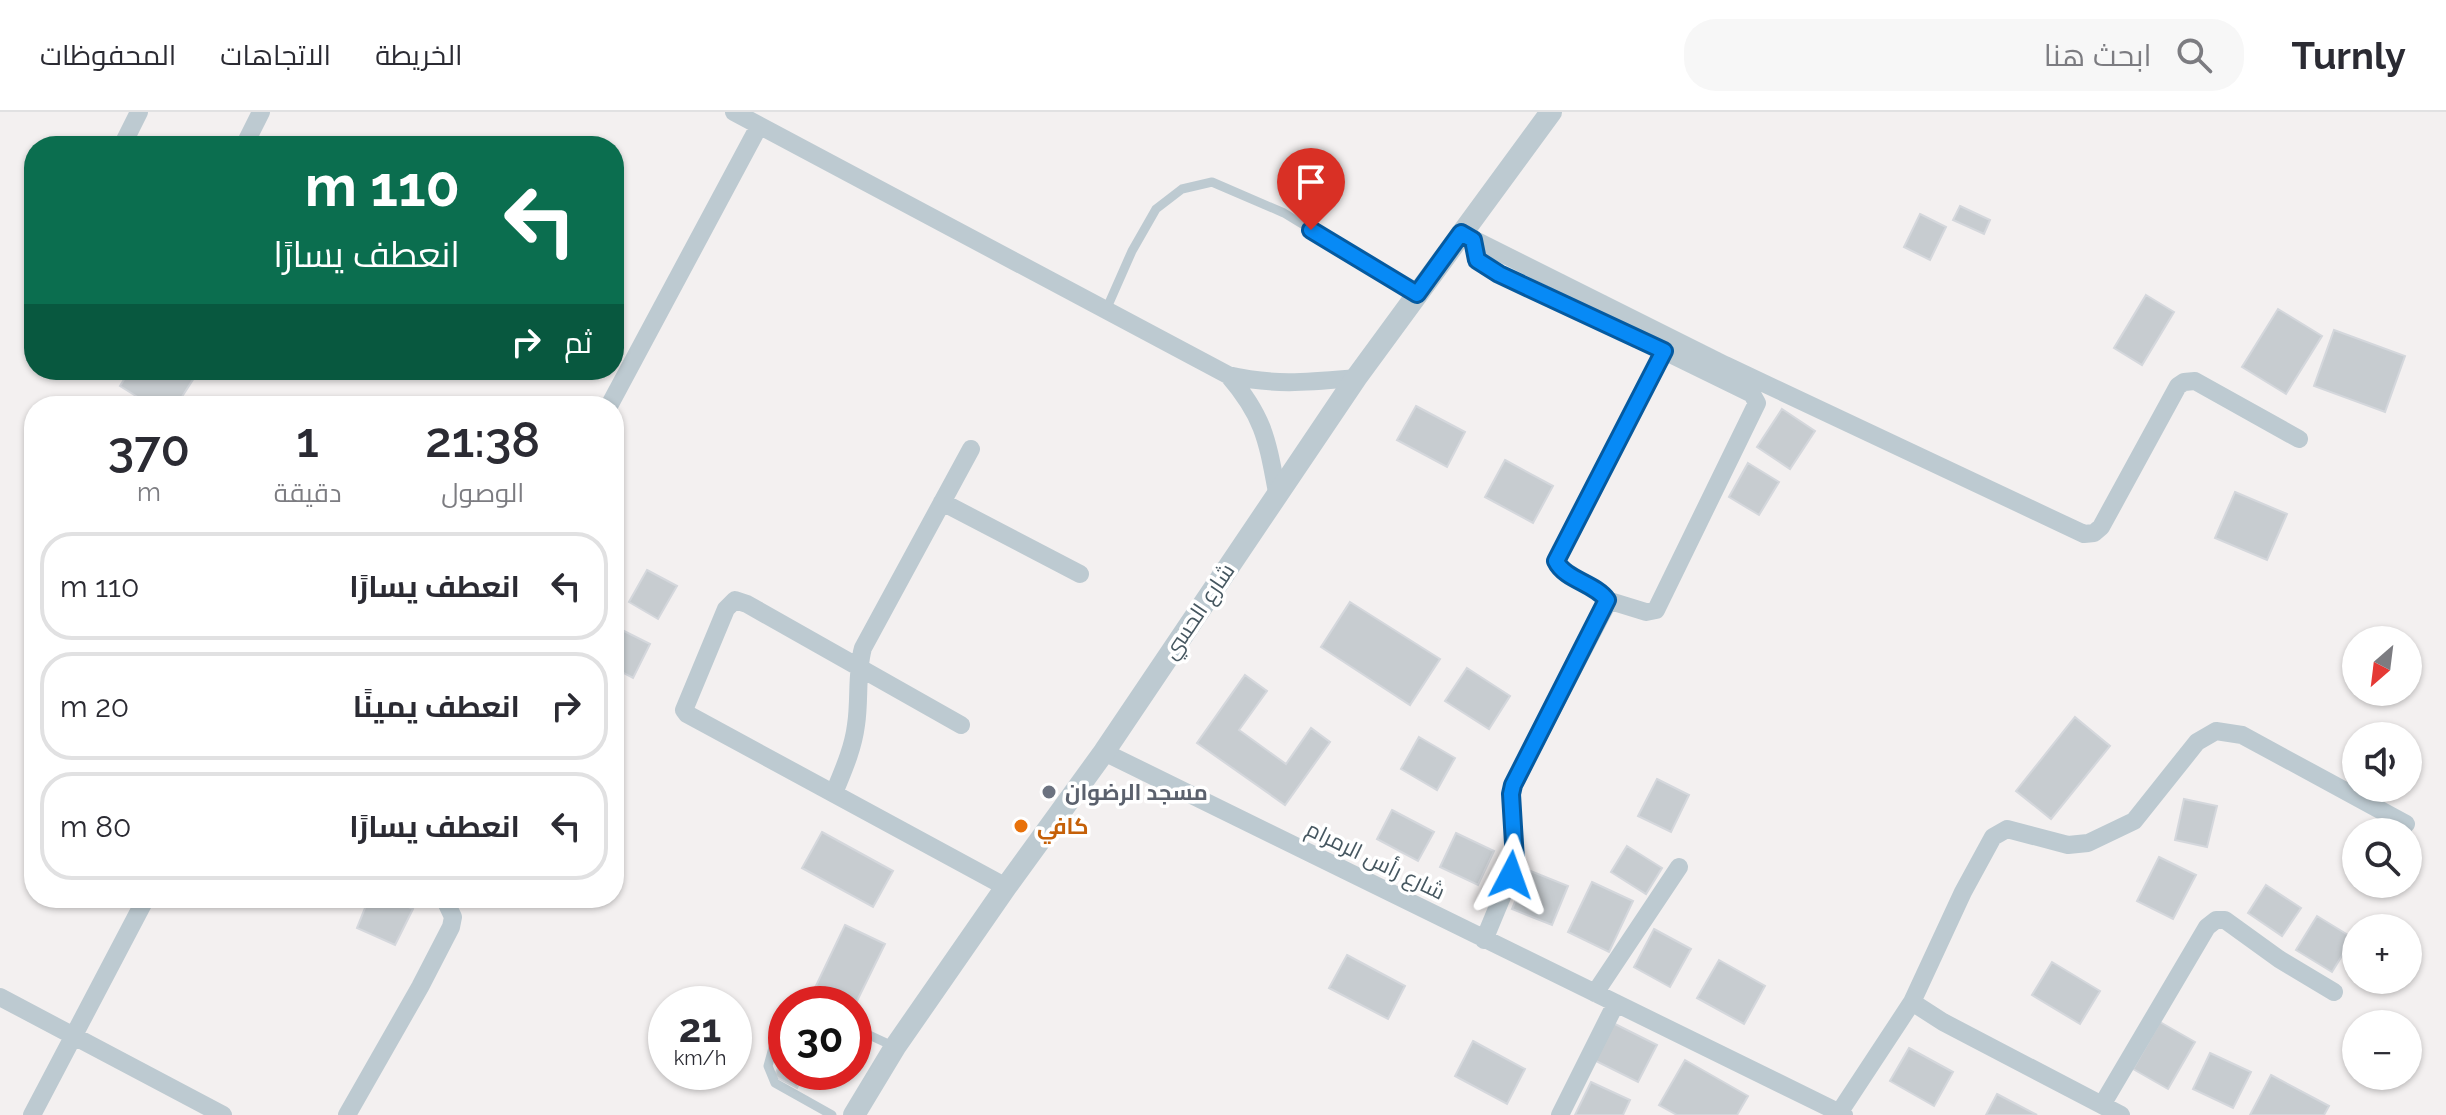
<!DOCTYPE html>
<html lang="ar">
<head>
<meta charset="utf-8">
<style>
	:root { --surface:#fff; --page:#f7f7f7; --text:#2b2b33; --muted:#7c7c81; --line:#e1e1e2 }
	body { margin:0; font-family:Raleway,Cairo,sans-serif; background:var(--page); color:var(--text); direction:rtl; height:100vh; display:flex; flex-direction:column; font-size:30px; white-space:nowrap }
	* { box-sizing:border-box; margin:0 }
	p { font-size:26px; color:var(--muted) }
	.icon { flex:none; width:44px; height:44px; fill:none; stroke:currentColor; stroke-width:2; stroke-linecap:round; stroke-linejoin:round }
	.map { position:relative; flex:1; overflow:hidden; direction:ltr }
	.drawer { position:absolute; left:24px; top:284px; width:600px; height:512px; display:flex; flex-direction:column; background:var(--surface); border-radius:32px; box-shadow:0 2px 6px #0004; direction:rtl }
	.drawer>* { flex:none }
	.guide { position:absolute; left:24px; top:24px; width:600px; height:244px; border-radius:32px; box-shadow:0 2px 6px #0004; direction:rtl; background:#0b6e4f; color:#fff; overflow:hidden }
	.needle { width:52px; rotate:208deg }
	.buttons { position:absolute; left:2342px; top:514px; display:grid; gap:16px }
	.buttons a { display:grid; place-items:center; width:80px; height:80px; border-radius:50%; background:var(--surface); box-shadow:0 2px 6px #0004; font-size:40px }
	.speed { position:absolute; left:648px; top:874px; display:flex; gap:16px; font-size:40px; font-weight:700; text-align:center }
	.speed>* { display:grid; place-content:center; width:104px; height:104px; border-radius:50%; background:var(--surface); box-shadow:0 2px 6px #0004; line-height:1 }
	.speed small { font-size:20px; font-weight:400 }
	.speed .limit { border:12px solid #d22; background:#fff; color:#111 }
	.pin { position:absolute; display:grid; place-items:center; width:68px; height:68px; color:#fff; margin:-82px -34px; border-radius:50% 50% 50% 0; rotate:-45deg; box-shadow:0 0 8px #0007 }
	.pin .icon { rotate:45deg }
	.me { position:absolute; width:88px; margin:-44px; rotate:4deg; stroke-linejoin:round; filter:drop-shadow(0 0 6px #0008) }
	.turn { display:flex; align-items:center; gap:28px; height:168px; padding:0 32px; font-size:36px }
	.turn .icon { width:104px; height:104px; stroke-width:2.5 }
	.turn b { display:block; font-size:56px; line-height:68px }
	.then { display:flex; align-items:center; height:76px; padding:0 32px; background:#0003; gap:16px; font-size:30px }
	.eta { display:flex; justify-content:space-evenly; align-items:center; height:136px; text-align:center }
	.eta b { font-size:48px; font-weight:600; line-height:56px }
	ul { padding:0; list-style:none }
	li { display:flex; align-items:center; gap:24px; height:108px; margin:0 16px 12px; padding:0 16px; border:4px solid var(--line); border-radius:32px }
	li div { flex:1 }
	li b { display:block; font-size:30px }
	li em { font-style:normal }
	header { display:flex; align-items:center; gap:48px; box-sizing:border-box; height:112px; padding:0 40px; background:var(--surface); border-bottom:2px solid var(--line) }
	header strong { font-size:38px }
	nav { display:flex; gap:44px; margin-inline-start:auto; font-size:28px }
	.search { width:560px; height:72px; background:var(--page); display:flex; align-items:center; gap:20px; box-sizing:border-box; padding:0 28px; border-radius:32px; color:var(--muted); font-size:30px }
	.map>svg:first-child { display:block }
	.building { fill:#c7ccd0; stroke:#d4d7dc; stroke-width:2 }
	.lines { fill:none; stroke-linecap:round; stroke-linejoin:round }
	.service { stroke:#bdcad1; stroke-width:9 }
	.minor { stroke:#bdcad1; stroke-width:18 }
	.tertiary { stroke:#bdcad1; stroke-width:22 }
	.route-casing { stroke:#055aa0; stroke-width:20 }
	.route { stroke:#078af6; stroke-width:14 }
	.worship-dot { fill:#6b7280; stroke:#fff; stroke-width:3 }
	.food-dot { fill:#e8710a; stroke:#fff; stroke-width:3 }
	.labels { text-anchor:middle; stroke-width:7; stroke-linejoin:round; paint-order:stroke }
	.street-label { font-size:22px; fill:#465760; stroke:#fff }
	.worship-label { font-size:22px; font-weight:bold; fill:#5b616d; stroke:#fff; text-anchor:start }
	.food-label { font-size:22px; font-weight:bold; fill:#c56008; stroke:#fff; text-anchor:start }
</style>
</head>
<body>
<header>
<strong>Turnly</strong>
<div class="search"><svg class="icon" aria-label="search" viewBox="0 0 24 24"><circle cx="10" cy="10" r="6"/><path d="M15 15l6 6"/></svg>ابحث هنا</div>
<nav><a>الخريطة</a><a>الاتجاهات</a><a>المحفوظات</a></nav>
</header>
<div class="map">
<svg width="2446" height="1003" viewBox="0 0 2446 1003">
	<rect width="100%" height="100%" fill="#f3f0f0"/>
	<!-- building -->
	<path class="building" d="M1960 94 1990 108 1984 122 1953 108Z
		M1920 102 1946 115 1930 148 1904 135Z
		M2146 183 2174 200 2142 253 2114 236Z
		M2278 197 2322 224 2286 282 2242 255Z
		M2334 218 2405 244 2385 300 2314 274Z
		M130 258H181L194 266 176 294H152L120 274Z
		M1416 294 1465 320 1447 355 1397 328Z
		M1782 297 1815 319 1790 357 1757 335Z
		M1505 348 1553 374 1533 411 1485 385Z
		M1748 351 1779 370 1759 403 1729 385Z
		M2235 380 2287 402 2267 448 2215 426Z
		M647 458 677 474 658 507 629 490Z
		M1350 490 1440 547 1410 593 1321 535Z
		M614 514 650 532 633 566 614 556Z
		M1467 556 1510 584 1489 617 1445 589Z
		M1245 563 1267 579 1239 618 1286 652 1311 616 1330 630 1285 693 1197 631Z
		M2075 605 2110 634 2051 707 2016 679Z
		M1419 625 1455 646 1437 678 1401 657Z
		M1657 667 1689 683 1671 720 1638 704Z
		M2184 687 2217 694 2207 735 2175 728Z
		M1392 698 1434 720 1418 749 1377 727Z
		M822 720 893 759 873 795 802 756Z
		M1456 721 1494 739 1478 773 1440 755Z
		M1627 734 1662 756 1646 782 1611 760Z
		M2159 745 2196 763 2173 807 2137 789Z
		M1528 758 1568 774 1552 813 1512 797Z
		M1592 770 1633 789 1609 840 1568 820Z
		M2266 773 2301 796 2282 824 2248 801Z
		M369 786H389L413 797 395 833 357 816Z
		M2317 804 2353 826 2332 860 2296 838Z
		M845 813 885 832 854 895V892H838L813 880Z
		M1654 817 1691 837 1670 875 1634 855Z
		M1347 843 1405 874 1388 907 1329 876Z
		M1719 848 1765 874 1744 912 1697 886Z
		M2052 850 2100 879 2080 912 2032 883Z
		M1611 910 1657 933 1638 970 1592 947Z
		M2160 910 2195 930 2168 977 2133 957Z
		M1473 929 1525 957 1507 992 1455 964Z
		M1909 936 1953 960 1934 994 1890 969Z
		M786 941V960H805L797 976 774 964Z
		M2210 941 2251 960 2233 996 2193 977Z
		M1685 948 1748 984 1737 1003H1677L1659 993Z
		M2271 963 2329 994 2324 1003H2250Z
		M1591 970 1630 988 1623 1003H1575Z
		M1997 982 2037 1003H1986Z"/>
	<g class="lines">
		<!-- service -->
		<path class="service" d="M1106 198 1132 139 1156 97 1182 77 1212 70 1284 101 1417 182
			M786 914 774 932 768 954 775 971 832 1003
			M854 916 895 935"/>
		<!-- minor -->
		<path class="minor" d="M734 0 1228 263C1274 274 1310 270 1356 266
			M122 34 139 0
			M244 34 261 0
			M1461 121 1725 253 2084 422 2094 421 2101 415 2178 274 2184 270 2195 269 2299 327
			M1473 128 1477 148 1499 162 1664 239 1556 449C1565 468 1595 471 1607 488L1606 494 1513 673 1511 682 1515 748 1511 763 1484 828
			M1228 263C1264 305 1267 327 1277 380
			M609 294 759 14
			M942 390 1080 462
			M1607 488 1646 500 1656 498 1757 291 1752 282 1664 239
			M961 613 747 492 735 488 726 497 684 598 687 602 1006 775
			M1104 640 1844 1003
			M834 681C843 659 853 637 856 613 860 588 856 561 863 536L971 337
			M1595 881 1679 755
			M0 885 223 1003
			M1912 890 1943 910 2121 1003
			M2102 993 2207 815 2216 808H2225L2279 847 2334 880
			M1839 1001 1912 890 1963 780 1993 725 2007 717 2068 733 2088 731 2134 709 2197 630 2216 619 2242 623 2406 712
			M32 1003 146 786
			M347 1003 420 875 451 815 453 805 444 786
			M1560 1003 1616 891"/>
		<!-- tertiary -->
		<path class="tertiary" d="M854 1003 895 935 1006 775 1104 640 1356 266 1551 0"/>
	</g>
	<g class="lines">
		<defs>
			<path id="route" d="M1311 118 1417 182 1461 121 1473 128 1477 148 1499 162 1664 239 1556 449C1565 468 1595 471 1607 488L1513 673 1511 682 1515 748 1511 763"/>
		</defs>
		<!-- route casing -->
		<use href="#route" class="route-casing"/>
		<!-- route -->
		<use href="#route" class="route"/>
	</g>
	<!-- markers -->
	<circle class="worship-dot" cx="1049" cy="680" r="8"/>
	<circle class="food-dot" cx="1021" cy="714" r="8"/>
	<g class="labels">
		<!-- street labels -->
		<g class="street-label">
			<text transform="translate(1198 499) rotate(-56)" y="8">شارع الحسي</text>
			<text transform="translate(1376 748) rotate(26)" y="8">شارع رأس الرمرام</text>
		</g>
		<!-- worship labels -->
		<g class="worship-label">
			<text x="1065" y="688">مسجد الرضوان</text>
		</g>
		<!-- food labels -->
		<g class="food-label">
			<text x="1037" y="722">كافي</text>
		</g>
	</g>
</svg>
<div class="buttons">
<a><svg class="needle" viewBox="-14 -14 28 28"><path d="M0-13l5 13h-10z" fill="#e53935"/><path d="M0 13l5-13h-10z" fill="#7c7c81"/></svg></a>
<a><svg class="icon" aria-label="sound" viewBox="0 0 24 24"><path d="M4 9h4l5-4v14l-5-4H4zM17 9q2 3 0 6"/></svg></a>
<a><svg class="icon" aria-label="search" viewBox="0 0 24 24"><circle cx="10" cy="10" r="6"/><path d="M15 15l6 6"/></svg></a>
<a>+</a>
<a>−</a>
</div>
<div class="speed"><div>21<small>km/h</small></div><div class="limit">30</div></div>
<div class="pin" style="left:1311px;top:118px;background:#d93025"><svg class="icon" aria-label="arrive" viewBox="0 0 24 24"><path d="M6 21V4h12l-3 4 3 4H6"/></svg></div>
<svg class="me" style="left:1511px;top:763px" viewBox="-20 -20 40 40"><path d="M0-17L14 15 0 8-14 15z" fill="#078af6" stroke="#fff" stroke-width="4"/></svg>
<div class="guide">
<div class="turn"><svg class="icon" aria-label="left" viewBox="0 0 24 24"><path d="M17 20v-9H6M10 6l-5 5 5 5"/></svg><div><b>110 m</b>انعطف يسارًا</div></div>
<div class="then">ثم<svg class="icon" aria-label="right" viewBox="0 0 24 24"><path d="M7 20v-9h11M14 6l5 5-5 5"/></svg></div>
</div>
<section class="drawer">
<div class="eta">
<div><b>21:38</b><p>الوصول</p></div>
<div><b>1</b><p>دقيقة</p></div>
<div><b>370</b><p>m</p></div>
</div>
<ul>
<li><svg class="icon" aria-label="left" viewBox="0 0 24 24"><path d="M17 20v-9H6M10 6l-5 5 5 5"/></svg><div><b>انعطف يسارًا</b></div><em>110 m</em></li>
<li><svg class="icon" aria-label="right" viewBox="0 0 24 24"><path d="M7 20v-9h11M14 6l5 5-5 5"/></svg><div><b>انعطف يمينًا</b></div><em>20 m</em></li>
<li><svg class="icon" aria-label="left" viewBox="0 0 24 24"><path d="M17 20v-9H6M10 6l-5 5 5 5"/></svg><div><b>انعطف يسارًا</b></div><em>80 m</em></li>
</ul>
</section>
</div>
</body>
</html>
